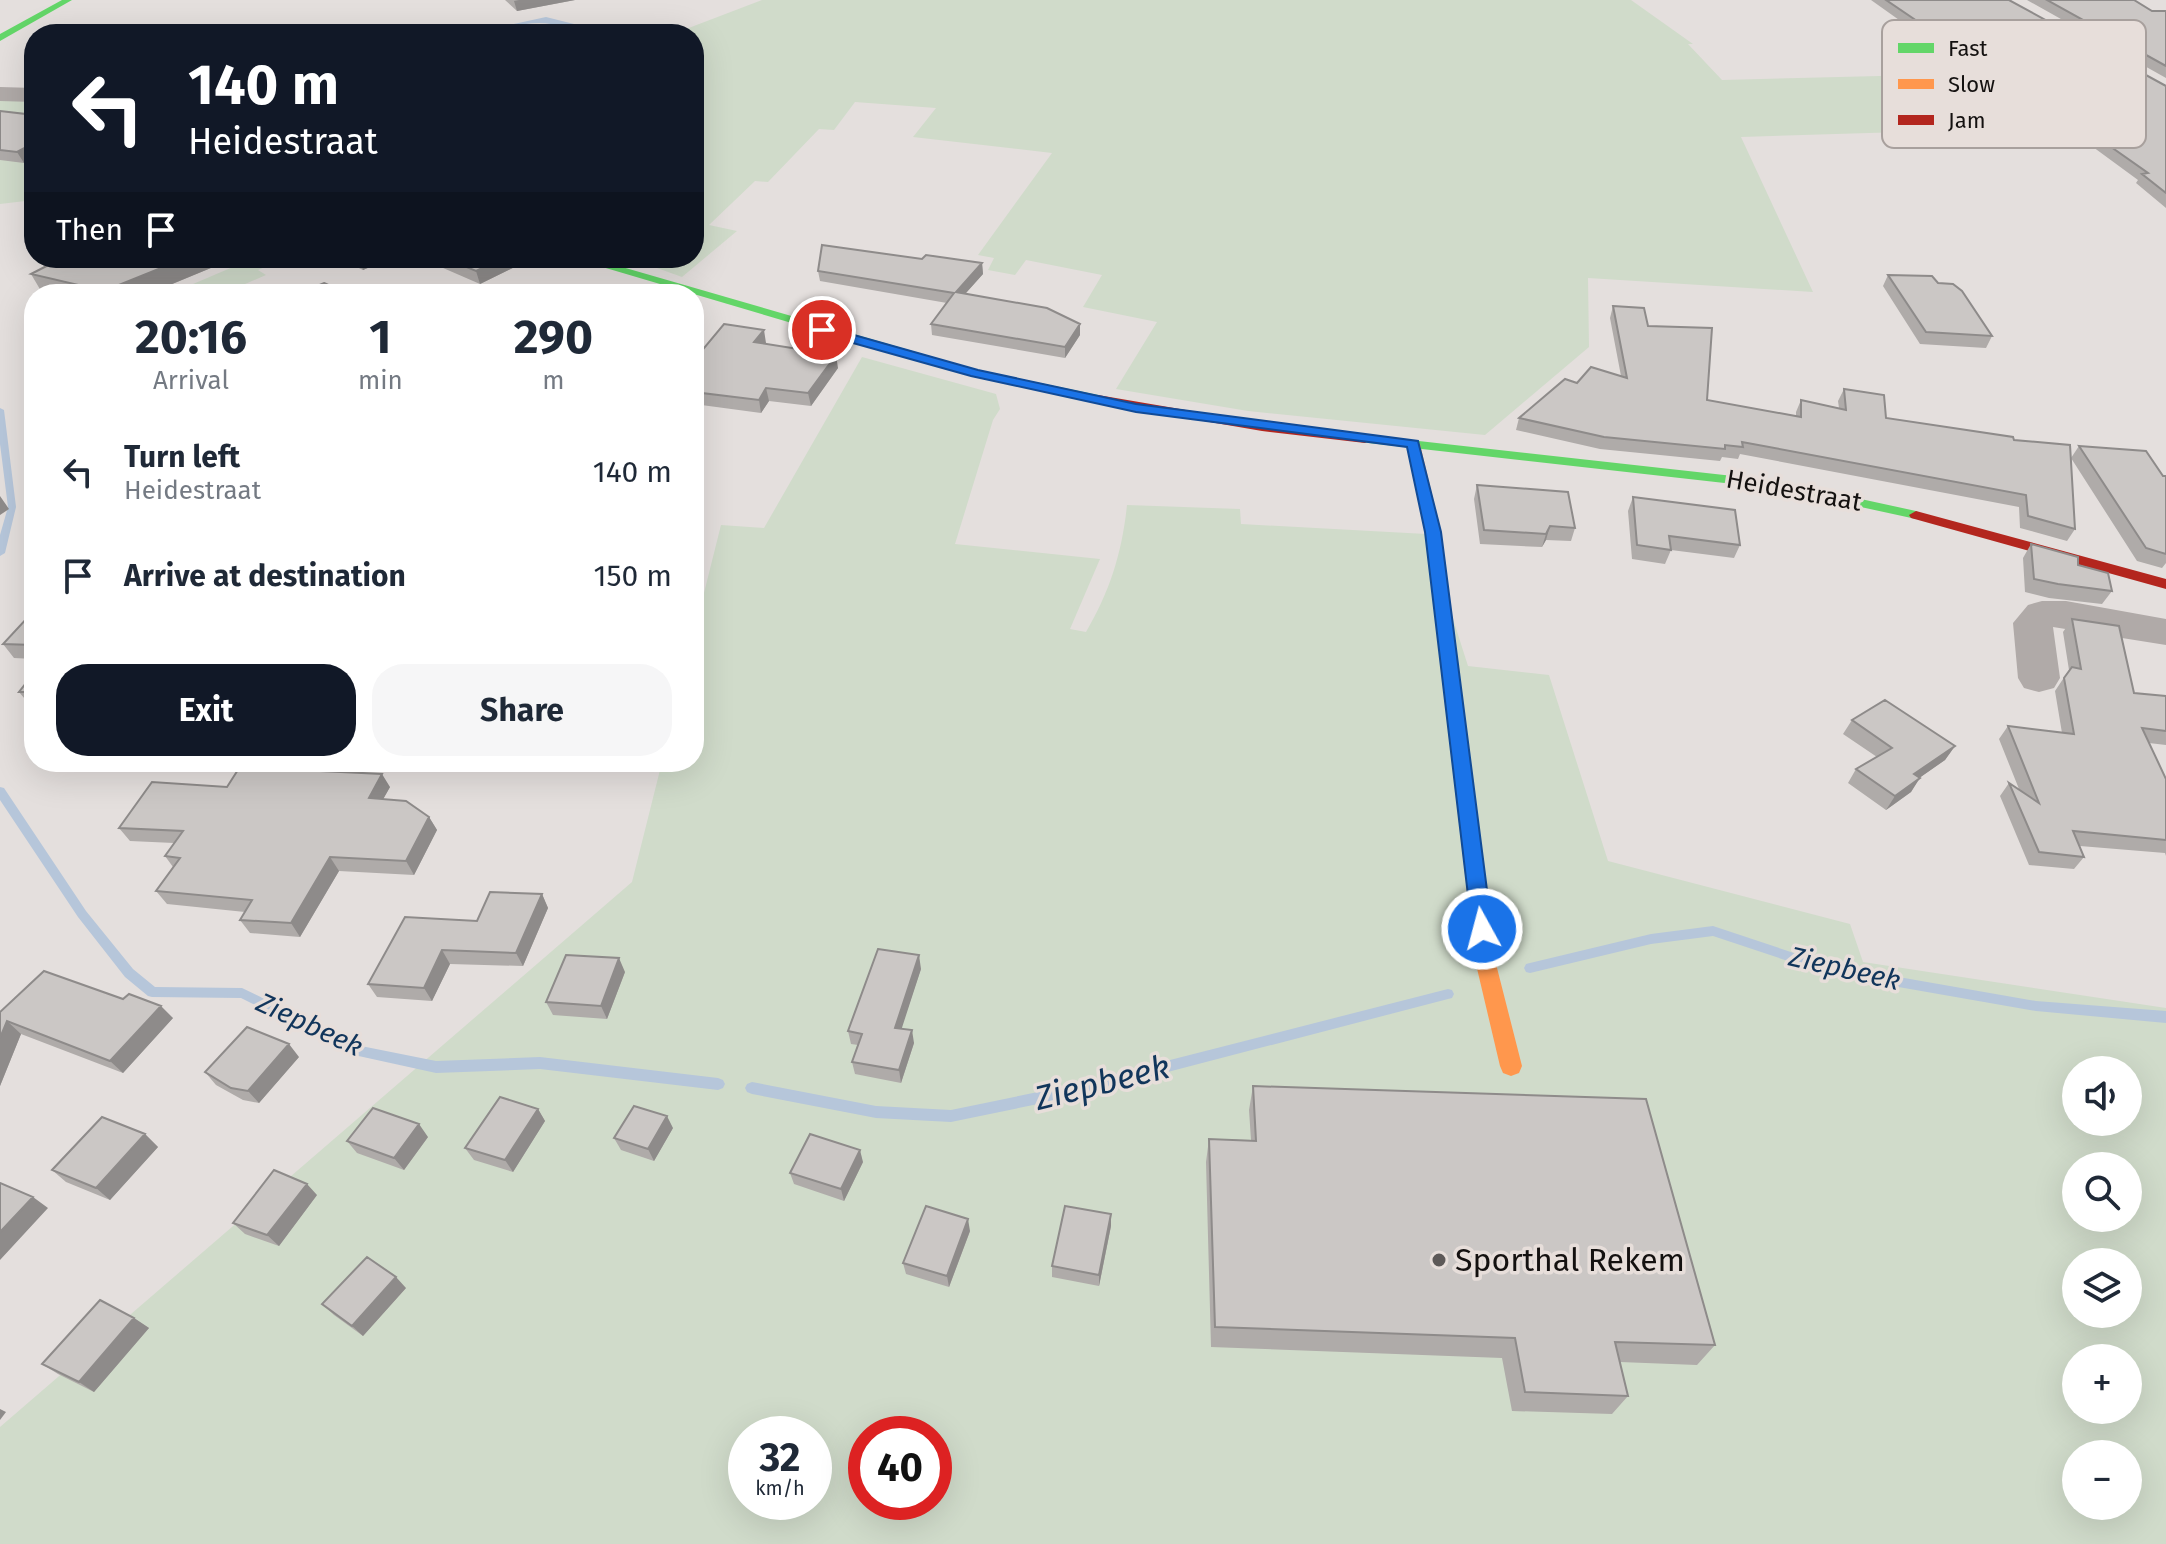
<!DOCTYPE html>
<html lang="en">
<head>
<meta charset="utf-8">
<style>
	:root { --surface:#fff; --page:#f6f6f7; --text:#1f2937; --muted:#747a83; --accent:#111827 }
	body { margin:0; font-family:"Fira Sans",sans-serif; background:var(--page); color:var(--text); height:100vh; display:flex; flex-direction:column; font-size:30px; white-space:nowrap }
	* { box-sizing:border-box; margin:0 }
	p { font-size:26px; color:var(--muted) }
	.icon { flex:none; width:44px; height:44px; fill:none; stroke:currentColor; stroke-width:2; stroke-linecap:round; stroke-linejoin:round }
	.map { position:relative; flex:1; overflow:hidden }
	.side { position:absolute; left:24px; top:284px; width:680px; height:488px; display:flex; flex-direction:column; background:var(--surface); border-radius:32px; box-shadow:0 8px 32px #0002 }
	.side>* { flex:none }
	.guide { position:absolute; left:24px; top:24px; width:680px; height:244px; border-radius:32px; box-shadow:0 8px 32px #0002; background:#111827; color:#fff; overflow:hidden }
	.buttons { position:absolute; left:2062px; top:1056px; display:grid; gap:16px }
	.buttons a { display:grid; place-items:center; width:80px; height:80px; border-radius:50%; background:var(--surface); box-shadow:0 8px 32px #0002; font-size:40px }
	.speed { position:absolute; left:728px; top:1416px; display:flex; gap:16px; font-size:40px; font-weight:700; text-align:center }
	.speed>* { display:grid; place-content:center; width:104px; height:104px; border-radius:50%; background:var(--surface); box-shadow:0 8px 32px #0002; line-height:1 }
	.speed small { font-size:20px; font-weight:400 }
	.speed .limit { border:12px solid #d22; background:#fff; color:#111 }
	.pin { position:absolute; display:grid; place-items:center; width:68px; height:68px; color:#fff; margin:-34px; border:4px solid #fff; border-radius:50%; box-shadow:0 2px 8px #0007 }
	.me { position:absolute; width:88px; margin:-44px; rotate:353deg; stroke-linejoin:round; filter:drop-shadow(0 0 6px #0008) }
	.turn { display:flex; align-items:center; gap:28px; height:168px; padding:0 32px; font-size:36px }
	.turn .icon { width:104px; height:104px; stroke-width:2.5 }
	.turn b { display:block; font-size:56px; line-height:68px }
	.then { display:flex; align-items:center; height:76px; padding:0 32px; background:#0003; gap:16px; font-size:30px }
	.eta { display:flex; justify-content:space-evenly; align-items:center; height:136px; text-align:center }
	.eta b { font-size:48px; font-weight:700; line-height:56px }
	.action { display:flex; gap:16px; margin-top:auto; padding:16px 32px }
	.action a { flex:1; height:92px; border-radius:32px; background:var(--accent); color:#fff; font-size:32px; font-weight:700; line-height:92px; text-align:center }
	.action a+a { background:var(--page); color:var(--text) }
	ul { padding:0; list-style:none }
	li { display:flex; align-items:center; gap:24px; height:104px; padding:0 32px }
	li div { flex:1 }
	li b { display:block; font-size:30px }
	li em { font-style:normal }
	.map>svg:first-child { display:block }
	.green { fill:#d0dbca; fill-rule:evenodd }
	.water { fill:#b6c6da }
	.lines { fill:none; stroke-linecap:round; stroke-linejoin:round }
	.stream { fill:#b6c6da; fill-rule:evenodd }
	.street { fill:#b0aaa8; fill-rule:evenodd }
	.fast { fill:#63d668; fill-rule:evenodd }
	.slow { fill:#ff974d; fill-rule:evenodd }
	.jam { fill:#b3261e; fill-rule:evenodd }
	.wall { fill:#afaba9 }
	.shaded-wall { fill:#8e8b8a }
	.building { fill:#cbc7c5; stroke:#8e8b8a; stroke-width:2 }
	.route { fill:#1a73e8; stroke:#114b97; stroke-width:2 }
	.poi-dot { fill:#5d5958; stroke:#e7deda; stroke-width:3 }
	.labels { text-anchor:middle; stroke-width:7; stroke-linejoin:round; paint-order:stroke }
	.street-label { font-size:26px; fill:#141110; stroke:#e7deda }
	.water-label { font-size:28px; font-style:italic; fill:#11355b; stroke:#e7deda }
	.near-poi-label { font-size:32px; fill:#141110; stroke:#e7deda; text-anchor:start }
	.near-water-label { font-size:34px; font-style:italic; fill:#11355b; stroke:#e7deda }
	.key { fill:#e7deda; stroke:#a8a09d; stroke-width:2 }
	.key-label { font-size:22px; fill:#141110 }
</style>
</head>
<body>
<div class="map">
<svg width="2166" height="1544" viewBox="0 0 2166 1544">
	<rect width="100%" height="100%" fill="#e4dfdd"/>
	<!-- green -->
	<path class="green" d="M762 0H1631L1693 44H1688L1722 80 1960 74 2009 103 1906 110 1935 131 1741 137 1813 292 1588 278 1589 347 1485 435 1248 411 1116 389 1157 322 1083 307 1102 275 1026 260 1015 275 988 270 994 258 978 255 1052 153 913 137 936 108 855 102 834 130 819 129 768 182 755 181 709 225 737 231 682 277 629 258H694V34H673Z
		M0 100 34 102V200L0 204Z
		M128 258 179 290 254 258H286L258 270 266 275 222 294H171L124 267Z
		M862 357 996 394 1000 409 993 420 955 544 1100 559 1070 629 1086 632C1110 591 1122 553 1127 505L1240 509 1241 524 1426 534 1468 666 1549 675 1608 861 1850 924 1863 962 2166 1008V1544H0V1427L632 882 662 762H694V633L721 525 764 528ZM2076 1070H2128V1122H2076ZM2076 1166H2128V1218H2076ZM2076 1262H2128V1314H2076ZM2076 1358H2128V1410H2076ZM746 1434H814V1502H746ZM866 1434H934V1502H866ZM2076 1454H2128V1506H2076Z"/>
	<!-- water -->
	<path class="water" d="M546 17 582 26 580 32 554 34 561 27C533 15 497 34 467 34Z"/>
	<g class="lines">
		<!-- stream -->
		<path class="stream" d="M0 408 4 410 16 507 5 553 0 556V535L8 507 0 444Z
			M0 787 4 788 86 911 133 969 155 987 242 988 361 1046 436 1061 540 1057 718 1078 723 1080 725 1084 723 1088 718 1090 540 1069 436 1073 354 1055 241 998 152 997 148 996 125 977 78 917 0 800Z
			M1713 926 1830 965 2036 1001 2166 1011V1023L2036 1011 1830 975 1713 936 1651 944 1530 973 1526 972 1524 968 1526 964 1530 963 1651 934Z
			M1448 989 1452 990 1454 994 1452 998 1448 999 1072 1097 951 1122 876 1118 752 1094 747 1092 745 1088 747 1084 752 1082 876 1106 951 1110 1072 1085Z"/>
		<!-- street -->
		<path class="street" d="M0 87 34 88V102L0 101Z
			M2042 601H2066L2166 619V645L2053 627 2060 678 2054 688 2039 692 2024 688 2018 678 2013 623 2028 605Z"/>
		<!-- fast -->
		<path class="fast" d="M62 0H72L0 41V34Z
			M572 258H591L978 370 1098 395 1105 399 1098 403 971 376Z
			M1365 435 1778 481 1916 511 1923 515 1916 519 1778 489 1360 442V436Z"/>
		<!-- slow -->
		<path class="slow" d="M1413 440 1420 444 1441 532 1495 960 1522 1066 1519 1073 1511 1076 1503 1073 1500 1066 1475 960 1425 532 1406 444Z"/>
		<!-- jam -->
		<path class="jam" d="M1098 395 1262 423 1365 435 1372 439 1365 443 1262 431 1093 402 1091 399Z
			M1916 511 2166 579V589L1911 518 1909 515Z"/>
	</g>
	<!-- wall -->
	<path class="wall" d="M505 0H575L517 11Z
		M1871 0H2009L2166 86V208L2136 183 2138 180 2063 125 2065 121 2051 112 2059 94H2062L1972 32H1916Z
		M2027 0H2134L2152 11H2166V78Z
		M0 111 34 115V158L24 163 0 160Z
		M62 258H235L148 294H54L41 291 31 274Z
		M338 258H391L363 270Z
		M426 258H519L521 264 480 284 427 261Z
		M922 259 982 263 983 274 965 294 1080 335 1065 358 932 335 931 324 947 303 820 281 818 271Z
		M1888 275 1992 336 1986 348 1920 344 1883 286Z
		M1613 306 1648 326 1707 400 1796 416V412L1801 400 1839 408 1838 401 1844 389 1886 418 2014 440 2075 529 2067 541 2020 528 2019 507 1740 454 1738 459 1722 457 1720 461 1600 449 1516 430 1519 418 1577 383 1621 376 1610 318Z
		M766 343 765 344 838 368 811 406 769 401 761 413 694 404V360Z
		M2079 446 2166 476V563L2162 568 2137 561 2071 458Z
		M1477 485 1575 528 1571 541 1546 540 1542 547 1480 544 1474 499Z
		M1633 497 1740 545 1734 558 1671 550 1665 564 1632 559 1628 511Z
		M2031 544 2078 565 2112 591 2102 604 2049 598 2025 592 2023 558Z
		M34 616V659L14 658 3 644Z
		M2072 619 2134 693 2166 696V745L2149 743 2166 779V856L2165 853 2080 846 2084 857 2074 869 2029 865 2000 796 2009 783 2019 789 1999 739 2008 726 2062 733 2055 691 2069 670 2063 632Z
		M34 673V706L30 705 19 692Z
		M1852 720 1955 746 1945 760 1919 778 1911 792 1886 810 1848 783 1856 769 1877 757 1843 734Z
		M69 762H152L145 772 76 771Z
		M243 762H321L316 771 390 787 383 799 429 817 437 830 414 875 339 871 300 937 250 933 240 920 245 912 167 904 156 891 173 867 165 856 174 843 130 841 119 828 227 787Z
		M505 762H539L531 770Z
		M542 894 548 908 523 966 450 964 432 1001 377 997 368 984 477 921Z
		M921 969 901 1028 914 1043 901 1083 855 1074 852 1062 858 1045 851 1044 848 1031Z
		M625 972 607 1019 553 1015 546 1002Z
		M0 1012 173 1018 123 1073 21 1034 0 1086Z
		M299 1057 259 1103 243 1100 216 1085 205 1072Z
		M1253 1086 1715 1345 1697 1365 1620 1362 1628 1396 1612 1414 1512 1411 1502 1358 1211 1347 1206 1162 1209 1139 1251 1140 1249 1110Z
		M538 1109 545 1121 513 1172 474 1160 465 1148Z
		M673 1128 654 1161 621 1150 614 1138Z
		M145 1134 158 1147 110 1200 66 1182 52 1170Z
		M428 1137 404 1170 357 1153 347 1141Z
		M863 1162 844 1201 794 1184 790 1173Z
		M317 1195 279 1246 245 1234 233 1223Z
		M1111 1226 1099 1286 1052 1277V1266Z
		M970 1231 949 1287 906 1274 903 1263Z
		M406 1288 363 1336 334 1315 322 1304Z
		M134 1318 149 1328 94 1392 58 1374 42 1364Z"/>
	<!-- shaded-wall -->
	<path class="shaded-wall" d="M519 0H575L517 11 514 1Z
		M34 143V158L24 163 17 152Z
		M186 258H235L148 294H105L104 291Z
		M359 258H391L363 270Z
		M504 258H519L521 264 480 284 476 271Z
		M982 263 983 274 957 303 956 292Z
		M1080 324V335L1065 358V347Z
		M764 330 766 343 756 355 754 342Z
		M836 355 838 368 811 406 808 393Z
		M766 388 769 401 761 413 759 400Z
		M0 496 9 509 0 515Z
		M1550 526 1546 540 1542 547 1546 534Z
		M1955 746 1945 760 1905 788 1914 774Z
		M137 762H152L145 772Z
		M305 762H321L309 784 301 770Z
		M528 762H539L531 770Z
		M382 774 390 787 376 812 369 798Z
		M1920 778 1911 792 1886 810 1895 796Z
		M429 817 437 830 414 875 406 861Z
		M330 857 339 871 300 937 291 923Z
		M542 894 548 908 523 966 516 953Z
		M442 950 450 964 432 1001 424 988Z
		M919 955 921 969 898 1040 895 1028Z
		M619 958 625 972 607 1019 601 1006Z
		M161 1006 173 1018 123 1073 110 1061Z
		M7 1021 21 1034 0 1086V1038Z
		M912 1030 914 1043 901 1083 899 1070Z
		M289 1044 299 1057 259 1103 248 1091Z
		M538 1109 545 1121 513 1172 505 1160Z
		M667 1116 673 1128 654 1161 648 1149Z
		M419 1124 428 1137 404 1170 394 1158Z
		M145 1134 158 1147 110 1200 96 1188Z
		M860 1150 863 1162 844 1201 841 1189Z
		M307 1184 317 1195 279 1246 267 1235Z
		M33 1197 48 1208 0 1260V1232Z
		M1111 1214V1226L1099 1286V1275Z
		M968 1219 970 1231 949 1287 947 1276Z
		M396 1277 406 1288 363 1336 352 1326Z
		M134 1318 149 1328 94 1392 79 1382Z
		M0 1409 6 1412 0 1420Z"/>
	<!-- building -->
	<path class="building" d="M1886 0H2009L2166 86V193L2142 174 2148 173 2067 116H2076L2056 103 2070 102 2059 94 2079 93 1976 24 1920 23Z
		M2047 0H2134L2152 11H2166V66Z
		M0 111 34 115V143L17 152 0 150Z
		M822 245 922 259 926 255 982 263 956 292 1047 308 1080 324 1065 347 931 324 954 293 818 271Z
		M62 258H186L104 291 31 274Z
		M445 258H504L476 271Z
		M1888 275 1932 276 1938 283 1953 284 1962 291 1992 336 1926 332Z
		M324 283 348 294H298Z
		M1613 306 1644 308 1648 326 1712 328 1707 400 1801 417V400L1846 410 1844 389 1884 395 1886 418 2013 437 2014 440 2070 445 2075 529 2028 516 2026 495 1742 442 1743 447 1725 445V449L1604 437 1519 418 1565 379 1577 383 1591 367 1627 378Z
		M724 324 764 330 754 342 836 355 808 393 766 388 759 400 694 392V360Z
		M2079 446 2146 451 2163 476H2166V554L2146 548Z
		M1477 485 1568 492 1575 528 1550 526 1546 534 1484 530Z
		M1633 497 1735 510 1740 545 1669 536 1671 550 1637 545Z
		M2031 544 2078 557V565L2108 573 2112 591 2058 584 2034 579Z
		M29 616H34V645L3 644Z
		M2072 619 2119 626 2134 693 2166 696V731L2142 728 2166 779V840L2073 831 2084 857 2039 852 2009 783 2039 803 2008 726 2074 734 2064 678 2072 667 2081 669Z
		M34 673V692H19Z
		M1885 700 1955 746 1914 774 1920 778 1895 796 1856 769 1892 748 1852 720Z
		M243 762H305L301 770 382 774 369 798 406 801 429 817 406 861 330 857 291 923 240 920 252 900 156 891 180 858 165 856 183 831 119 828 152 782 227 787Z
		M490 892 542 894 516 953 442 950 424 988 368 984 405 917 477 921Z
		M878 949 919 955 895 1028 912 1030 899 1070 852 1062 862 1034 848 1031Z
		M566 955 619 958 601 1006 546 1002Z
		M44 971 123 999 129 994 161 1006 110 1061 7 1021 0 1038V1012Z
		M247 1027 289 1044 248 1091 231 1088 205 1072Z
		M1253 1086 1646 1099 1715 1345 1615 1342 1628 1396 1525 1392 1515 1338 1215 1327 1209 1139 1256 1141Z
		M500 1097 538 1109 505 1160 465 1148Z
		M634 1106 667 1116 648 1149 614 1138Z
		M373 1108 419 1124 394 1158 347 1141Z
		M102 1117 145 1134 96 1188 52 1170Z
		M810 1134 860 1150 841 1189 790 1173Z
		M274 1170 307 1184 267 1235 233 1223Z
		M0 1183 33 1197 0 1232Z
		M926 1206 968 1219 947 1276 903 1263Z
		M1065 1206 1111 1214 1099 1275 1052 1266Z
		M367 1257 396 1277 352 1326 322 1304Z
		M100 1300 134 1318 79 1382 42 1364Z"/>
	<!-- route -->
	<path class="route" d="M822 326 978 370 1136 404 1418 441 1441 532 1492 929 1489 935H1474L1472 929 1425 532 1407 447 1136 412 971 376 817 333V327Z"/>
	<!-- markers -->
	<circle class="poi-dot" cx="1439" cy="1260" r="8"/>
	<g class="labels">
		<!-- street labels -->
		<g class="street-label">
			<text transform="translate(1794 490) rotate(10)" y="9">Heidestraat</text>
		</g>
		<!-- water labels -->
		<g class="water-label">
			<text transform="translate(1845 968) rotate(13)" y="10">Ziepbeek</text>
			<text transform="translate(310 1024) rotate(25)" y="10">Ziepbeek</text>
		</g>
		<!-- near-poi labels -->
		<g class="near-poi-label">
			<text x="1455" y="1271">Sporthal Rekem</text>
		</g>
		<!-- near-water labels -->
		<g class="near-water-label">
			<text transform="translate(1102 1082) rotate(-14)" y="12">Ziepbeek</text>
		</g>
	</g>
	<!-- legend -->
	<rect x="1882" y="20" width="264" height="128" rx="12" class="key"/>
	<rect x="1898" y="43" width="36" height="10" fill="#63d668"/>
	<rect x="1898" y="79" width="36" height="10" fill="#ff974d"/>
	<rect x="1898" y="115" width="36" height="10" fill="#b3261e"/>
	<g class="key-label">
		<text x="1948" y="56">Fast</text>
		<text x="1948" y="92">Slow</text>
		<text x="1948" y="128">Jam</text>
	</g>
</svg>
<div class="buttons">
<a><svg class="icon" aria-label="sound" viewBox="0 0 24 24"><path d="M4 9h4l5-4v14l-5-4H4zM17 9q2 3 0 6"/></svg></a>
<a><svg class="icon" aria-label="search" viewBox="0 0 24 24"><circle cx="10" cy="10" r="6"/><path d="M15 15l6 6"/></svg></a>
<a><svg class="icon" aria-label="layers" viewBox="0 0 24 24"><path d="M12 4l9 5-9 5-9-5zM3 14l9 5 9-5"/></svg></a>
<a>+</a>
<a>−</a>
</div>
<div class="speed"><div>32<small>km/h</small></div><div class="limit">40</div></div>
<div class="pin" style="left:822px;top:330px;background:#d93025"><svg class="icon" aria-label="arrive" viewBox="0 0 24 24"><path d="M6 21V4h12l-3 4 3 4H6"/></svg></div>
<svg class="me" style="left:1482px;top:929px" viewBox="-20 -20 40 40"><circle r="17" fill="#1a73e8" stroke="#fff" stroke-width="3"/><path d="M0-11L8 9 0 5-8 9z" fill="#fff"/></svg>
<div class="guide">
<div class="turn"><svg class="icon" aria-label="left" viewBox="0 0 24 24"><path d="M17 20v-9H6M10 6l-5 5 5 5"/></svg><div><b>140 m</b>Heidestraat</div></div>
<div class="then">Then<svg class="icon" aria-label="arrive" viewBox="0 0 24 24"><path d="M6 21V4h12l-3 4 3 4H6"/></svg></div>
</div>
<section class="side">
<div class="eta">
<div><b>20:16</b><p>Arrival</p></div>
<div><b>1</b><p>min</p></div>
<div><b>290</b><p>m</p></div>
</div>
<ul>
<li><svg class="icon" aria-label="left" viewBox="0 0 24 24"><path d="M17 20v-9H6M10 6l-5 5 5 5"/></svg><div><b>Turn left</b><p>Heidestraat</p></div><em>140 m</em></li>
<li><svg class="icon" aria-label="arrive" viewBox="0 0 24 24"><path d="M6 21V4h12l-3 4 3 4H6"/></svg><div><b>Arrive at destination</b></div><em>150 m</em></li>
</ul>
<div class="action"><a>Exit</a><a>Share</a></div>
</section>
</div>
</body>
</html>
